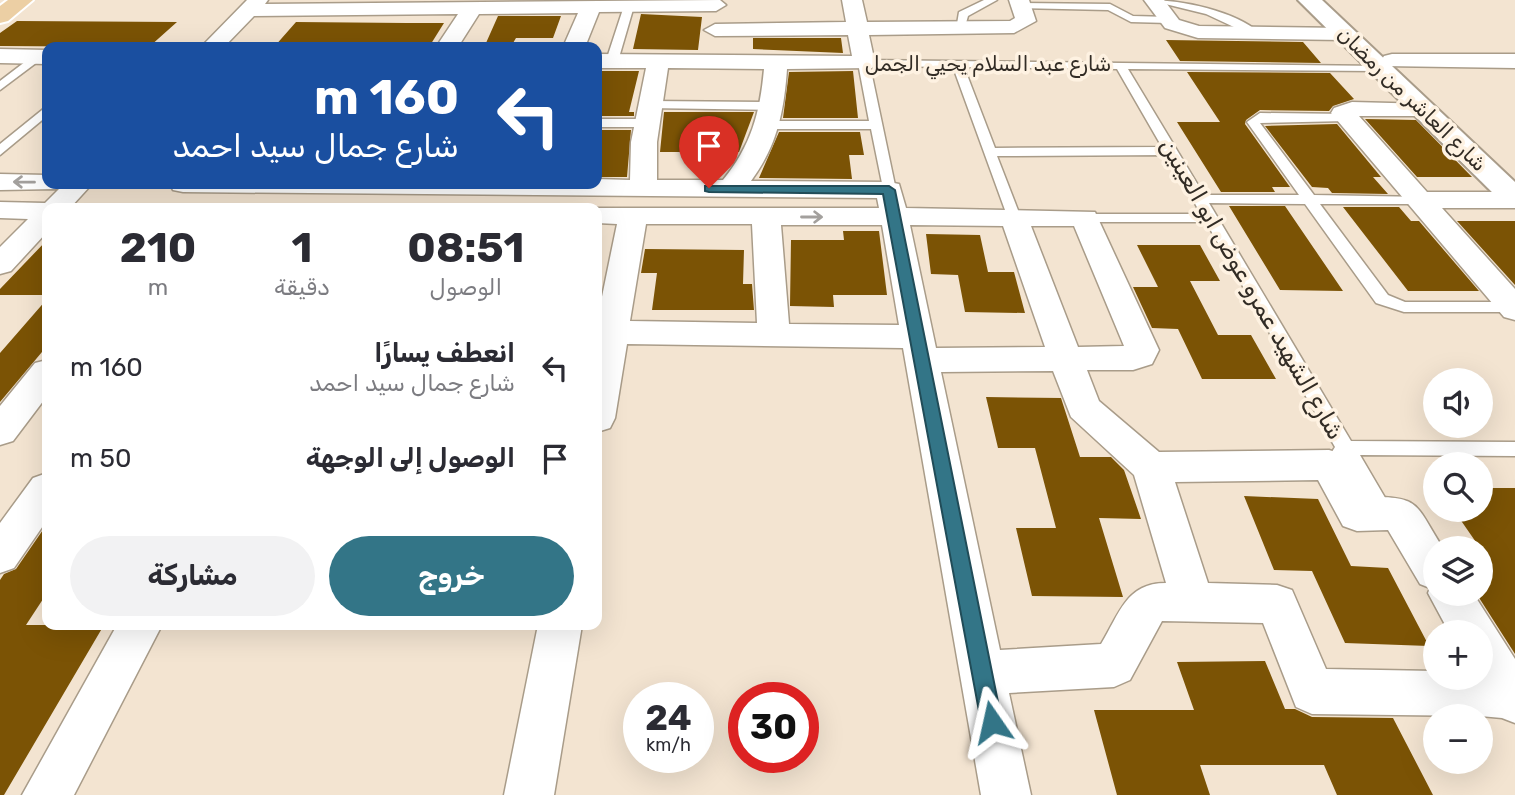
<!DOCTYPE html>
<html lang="ar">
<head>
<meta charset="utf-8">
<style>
	:root { --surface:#fff; --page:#f2f2f3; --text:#2b2b33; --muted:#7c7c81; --accent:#337587 }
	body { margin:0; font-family:Rubik,Cairo,sans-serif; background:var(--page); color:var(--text); direction:rtl; height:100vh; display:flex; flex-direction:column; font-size:26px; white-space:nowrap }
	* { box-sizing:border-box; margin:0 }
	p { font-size:23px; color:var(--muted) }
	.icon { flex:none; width:38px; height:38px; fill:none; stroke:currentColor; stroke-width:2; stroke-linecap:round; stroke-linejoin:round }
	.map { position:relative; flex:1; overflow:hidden; direction:ltr }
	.sheet { position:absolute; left:42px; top:203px; width:560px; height:427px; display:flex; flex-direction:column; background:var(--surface); border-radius:14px; box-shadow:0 7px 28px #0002; direction:rtl }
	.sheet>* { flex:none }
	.top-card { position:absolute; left:42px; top:42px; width:560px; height:147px; border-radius:14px; box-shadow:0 7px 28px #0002; direction:rtl; background:#1a4fa0; color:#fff; overflow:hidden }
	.buttons { position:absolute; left:1423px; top:368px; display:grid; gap:14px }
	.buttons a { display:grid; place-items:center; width:70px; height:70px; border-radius:50%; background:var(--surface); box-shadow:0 7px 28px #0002; font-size:35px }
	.speed { position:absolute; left:623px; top:682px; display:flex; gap:14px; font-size:35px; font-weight:700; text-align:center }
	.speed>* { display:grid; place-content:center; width:91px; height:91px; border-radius:50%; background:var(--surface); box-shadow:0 7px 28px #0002; line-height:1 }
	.speed small { font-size:18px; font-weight:400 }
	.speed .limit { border:10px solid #d22; background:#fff; color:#111 }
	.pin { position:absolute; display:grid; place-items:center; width:60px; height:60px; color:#fff; margin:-72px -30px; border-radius:50% 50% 50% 0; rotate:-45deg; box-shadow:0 0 7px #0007 }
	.pin .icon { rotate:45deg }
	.me { position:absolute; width:77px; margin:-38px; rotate:349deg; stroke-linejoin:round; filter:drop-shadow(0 0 5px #0008) }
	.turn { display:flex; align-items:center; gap:24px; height:147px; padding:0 28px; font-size:32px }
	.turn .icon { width:91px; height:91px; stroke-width:2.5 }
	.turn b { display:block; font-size:49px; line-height:60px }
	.eta { display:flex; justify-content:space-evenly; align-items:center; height:119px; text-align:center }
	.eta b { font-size:42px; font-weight:700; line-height:49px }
	.primary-button { display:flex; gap:14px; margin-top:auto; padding:14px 28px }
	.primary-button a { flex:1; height:80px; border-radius:42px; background:var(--accent); color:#fff; font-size:28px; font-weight:700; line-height:80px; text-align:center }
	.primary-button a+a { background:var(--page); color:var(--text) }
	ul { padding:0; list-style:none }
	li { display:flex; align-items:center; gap:21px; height:91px; padding:0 28px }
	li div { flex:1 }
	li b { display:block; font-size:26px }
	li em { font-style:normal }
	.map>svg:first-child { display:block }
	.building { fill:#7b5305 }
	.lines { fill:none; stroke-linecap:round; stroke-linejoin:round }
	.lane-casing { stroke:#a99c89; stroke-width:3 }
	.street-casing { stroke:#a99c89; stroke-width:3 }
	.secondary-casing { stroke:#a99c89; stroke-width:4 }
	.primary-casing { stroke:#fff; stroke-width:4 }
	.lane { fill:#fff; fill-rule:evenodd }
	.street { fill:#fff; fill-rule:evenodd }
	.secondary { fill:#fff; fill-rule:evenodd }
	.primary { fill:#eccfa4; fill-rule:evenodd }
	.oneway { stroke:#a3a09d }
	.route { fill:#337587; stroke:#214c58; stroke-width:2 }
	.labels { text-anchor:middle; stroke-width:7; stroke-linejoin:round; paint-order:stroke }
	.far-street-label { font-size:21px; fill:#322c25; stroke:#fef2e2 }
	.street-label { font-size:24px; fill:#322c25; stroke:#fef2e2 }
</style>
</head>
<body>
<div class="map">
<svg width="1515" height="795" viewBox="0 0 1515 795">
	<rect width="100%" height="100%" fill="#f3e4d1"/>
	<!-- building -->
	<path class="building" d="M641 14 702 17 698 50 633 49Z
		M498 16H561L553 38H516L513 43H486Z
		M17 21 177 22 149 47 0 46V33Z
		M296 22 406 23H444L429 47H274Z
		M753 38H841L843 53 753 49Z
		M1166 40 1303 42 1321 63 1180 61Z
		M597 71H639L629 112H634V116H597Z
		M853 71 858 118H783L789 72Z
		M1187 72 1330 73 1354 99 1333 106 1329 111 1260 110 1246 120 1245 124 1290 187H1272L1275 192H1221L1177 122H1220Z
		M664 112H754L739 152H660Z
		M1365 119 1416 120 1472 177H1417Z
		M1337 124 1381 177H1373L1388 194 1332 193 1328 188 1312 187 1265 126Z
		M597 130H631L627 177H597Z
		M779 132H860L864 155H849L852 179 759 178Z
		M1229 206H1285L1343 291 1280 290Z
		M1343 207H1399L1411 221H1419L1479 291H1408Z
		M1457 221H1515V285Z
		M843 231H879L887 295H833L834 307 790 306 791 240H844Z
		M926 234 980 235 988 272H1014L1025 313 965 312 958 275 931 274Z
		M47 240V295H0V289Z
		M1137 245H1200L1220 281H1190L1218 335H1251L1276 379H1202L1178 329 1152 328 1133 287H1158Z
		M645 249 744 250 743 284H752L754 310H652L657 273H641Z
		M47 299V346L0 402V353Z
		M986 397 1061 398 1080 457H1111L1124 470 1141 519 1099 518 1123 597 1032 596 1016 528H1056L1035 448H998Z
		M1480 488H1515V654L1476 593H1480V548L1453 509H1480Z
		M1244 496 1318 499 1351 566 1388 568 1429 646 1345 643 1312 571 1274 570Z
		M47 524V593L26 625H104L4 795H0V580L4 574 16 569Z
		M1265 661 1285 709H1295L1312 717 1393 718 1433 795H1337L1324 765H1200L1210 795H1117L1094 710H1194L1177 662Z"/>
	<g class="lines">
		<defs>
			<path id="lane" d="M984 0H997L968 16 964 30H956L959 12Z
				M1149 0C1183 0 1234 11 1260 33L1251 35 1206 14Z
				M629 3 634 6 618 61 608 63 606 61 624 6Z
				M1021 3 1110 4 1133 16 1169 17 1174 20 1169 23 1131 22 1108 10 1017 8 1016 6Z
				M34 55 44 57 0 90V81Z
				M864 60 1383 66 1385 68 1379 71 1128 69 1204 195H1299L1247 122 1260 113 1350 114 1352 117 1346 121 1260 123 1314 195 1424 197V203L1419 204H1320L1388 295 1405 302H1513L1515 312H1404L1376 303 1305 204 1209 203 1351 441 1515 442V456L1360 455 1394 513 1391 519 1384 521 1377 519 1344 461 1332 460 1330 455 1335 447 1206 222H1085L1078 218 1085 214H1201L1167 155 997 156 1021 218 1019 221H1009L953 67 870 66 896 190 889 194 884 193 871 129H771L765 125 771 121H869L858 63ZM964 67 1117 69 1162 147 995 148Z
				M651 101 773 102 779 106 773 110 647 108 645 105Z
				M47 106V116L0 155V144Z
				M597 119H647L653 123 647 127H597Z"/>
			<path id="street" d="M247 0H268L265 4 720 0 726 5 716 11 599 12 585 47H563L578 13 479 14 458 47H436L458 14 254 16 224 47H201Z
				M842 0H862L867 22 1010 21 1015 18 1009 0H1029L1036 21 1014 33 869 35 875 63 872 68 787 69C784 112 777 146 751 181L889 182 899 184 906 208 1095 212 1159 350 1152 364 1133 370H1087L1099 401 1159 452 1329 450 1342 454 1368 497C1422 496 1415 505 1443 548H1435V593H1473L1515 659V723L1502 718 1480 716 1312 714 1296 707 1263 623 1162 621 1130 680 1114 687 1009 693 1031 795H981L903 348 627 344 615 418 610 428 597 432V321L617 224 597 223V208H590H879L877 198 183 192 173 190 170 184H597V179L630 180 631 142 646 68H597V54L852 56 848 35 715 36 704 30 715 24 846 22ZM668 68 764 69C760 113 751 146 723 180H657V142ZM646 224H752L757 323 630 321ZM781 225H882L899 325 789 324ZM910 225 1003 226 1045 347 936 348ZM1031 226H1074L1124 346 1078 347ZM1053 371 1071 417 1134 475 1166 583C1126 583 1120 613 1101 644L1000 650 941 372ZM1318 480 1343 526 1357 531 1388 530 1420 584 1430 588 1428 593 1449 632H1480V677H1435V671L1326 669 1292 590 1277 585 1208 583 1175 482Z
				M1144 0H1164L1179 20 1199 26 1344 28 1355 34 1344 40 1198 38 1165 28Z
				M0 49 47 50V64L0 63Z
				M1392 54H1515V68L1384 66 1381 61 1384 56Z
				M1352 102 1430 104 1434 109 1430 114 1422 116H1359L1427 192H1515V208H1442L1515 289V320L1504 317 1331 113 1334 108Z
				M0 174 47 175V184H60L56 189 0 190Z
				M64 184H92L70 208H47V232L11 271 0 274V247L28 219 0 218V202L45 203Z
				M47 360V396L13 441 0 445V406L35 363Z
				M47 473V520L14 568 0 573V523L33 478Z
				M117 625H162L74 795H22Z
				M538 625H582L554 795H504Z"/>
			<path id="secondary" d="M1298 0H1322L1515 182V207L1504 204Z"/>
			<path id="primary" d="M8 0H33L8 21 0 23V6Z"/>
		</defs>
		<!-- lane casing -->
		<use href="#lane" class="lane-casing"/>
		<!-- street casing -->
		<use href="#street" class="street-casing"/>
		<!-- secondary casing -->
		<use href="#secondary" class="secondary-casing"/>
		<!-- primary casing -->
		<use href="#primary" class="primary-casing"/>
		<!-- lane -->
		<use href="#lane" class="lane"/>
		<!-- street -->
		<use href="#street" class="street"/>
		<!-- secondary -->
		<use href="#secondary" class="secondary"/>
		<!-- primary -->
		<use href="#primary" class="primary"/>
	</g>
	<!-- one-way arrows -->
	<defs><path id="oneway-shaft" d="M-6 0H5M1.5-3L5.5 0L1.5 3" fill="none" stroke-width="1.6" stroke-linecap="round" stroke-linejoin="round" transform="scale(1.75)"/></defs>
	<g class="oneway">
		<use href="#oneway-shaft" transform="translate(24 182) rotate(-179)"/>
		<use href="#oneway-shaft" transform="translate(812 217)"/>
	</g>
	<!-- route -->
	<path class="route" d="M705 186H889L895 190 1002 722 999 729 992 733 984 729 981 722 883 194 709 192 705 191Z"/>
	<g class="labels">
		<!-- far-street labels -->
		<g class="far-street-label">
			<text x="988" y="71">شارع عبد السلام يحيي الجمل</text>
			<text transform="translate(1412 99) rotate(44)" y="7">شارع العاشر من رمضان</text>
		</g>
		<!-- street labels -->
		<g class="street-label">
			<text transform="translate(1252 289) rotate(60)" y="8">شارع الشهيد عمرو عوض ابو العينين</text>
		</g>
	</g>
</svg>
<div class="buttons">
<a><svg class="icon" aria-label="sound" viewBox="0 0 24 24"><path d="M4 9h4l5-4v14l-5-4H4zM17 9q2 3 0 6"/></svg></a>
<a><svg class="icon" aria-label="search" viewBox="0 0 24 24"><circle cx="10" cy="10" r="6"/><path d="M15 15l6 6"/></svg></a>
<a><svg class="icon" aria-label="layers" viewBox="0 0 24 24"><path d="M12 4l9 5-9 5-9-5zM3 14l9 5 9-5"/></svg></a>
<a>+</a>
<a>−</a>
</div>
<div class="speed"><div>24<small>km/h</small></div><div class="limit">30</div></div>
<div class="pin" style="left:709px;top:188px;background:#d93025"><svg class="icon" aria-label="arrive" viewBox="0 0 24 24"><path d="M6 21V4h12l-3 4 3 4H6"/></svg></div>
<svg class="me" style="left:992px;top:722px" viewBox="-20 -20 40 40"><path d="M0-17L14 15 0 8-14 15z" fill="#337587" stroke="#fff" stroke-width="4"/></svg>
<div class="top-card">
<div class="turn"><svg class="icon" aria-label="left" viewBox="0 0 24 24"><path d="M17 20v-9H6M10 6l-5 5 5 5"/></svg><div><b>160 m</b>شارع جمال سيد احمد</div></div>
</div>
<section class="sheet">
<div class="eta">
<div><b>08:51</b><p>الوصول</p></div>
<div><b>1</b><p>دقيقة</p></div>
<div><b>210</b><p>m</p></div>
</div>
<ul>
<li><svg class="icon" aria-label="left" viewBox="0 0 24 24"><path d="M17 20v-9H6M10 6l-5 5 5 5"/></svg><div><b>انعطف يسارًا</b><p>شارع جمال سيد احمد</p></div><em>160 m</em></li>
<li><svg class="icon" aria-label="arrive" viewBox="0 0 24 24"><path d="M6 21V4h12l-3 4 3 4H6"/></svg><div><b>الوصول إلى الوجهة</b></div><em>50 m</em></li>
</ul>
<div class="primary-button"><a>خروج</a><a>مشاركة</a></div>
</section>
</div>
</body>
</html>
